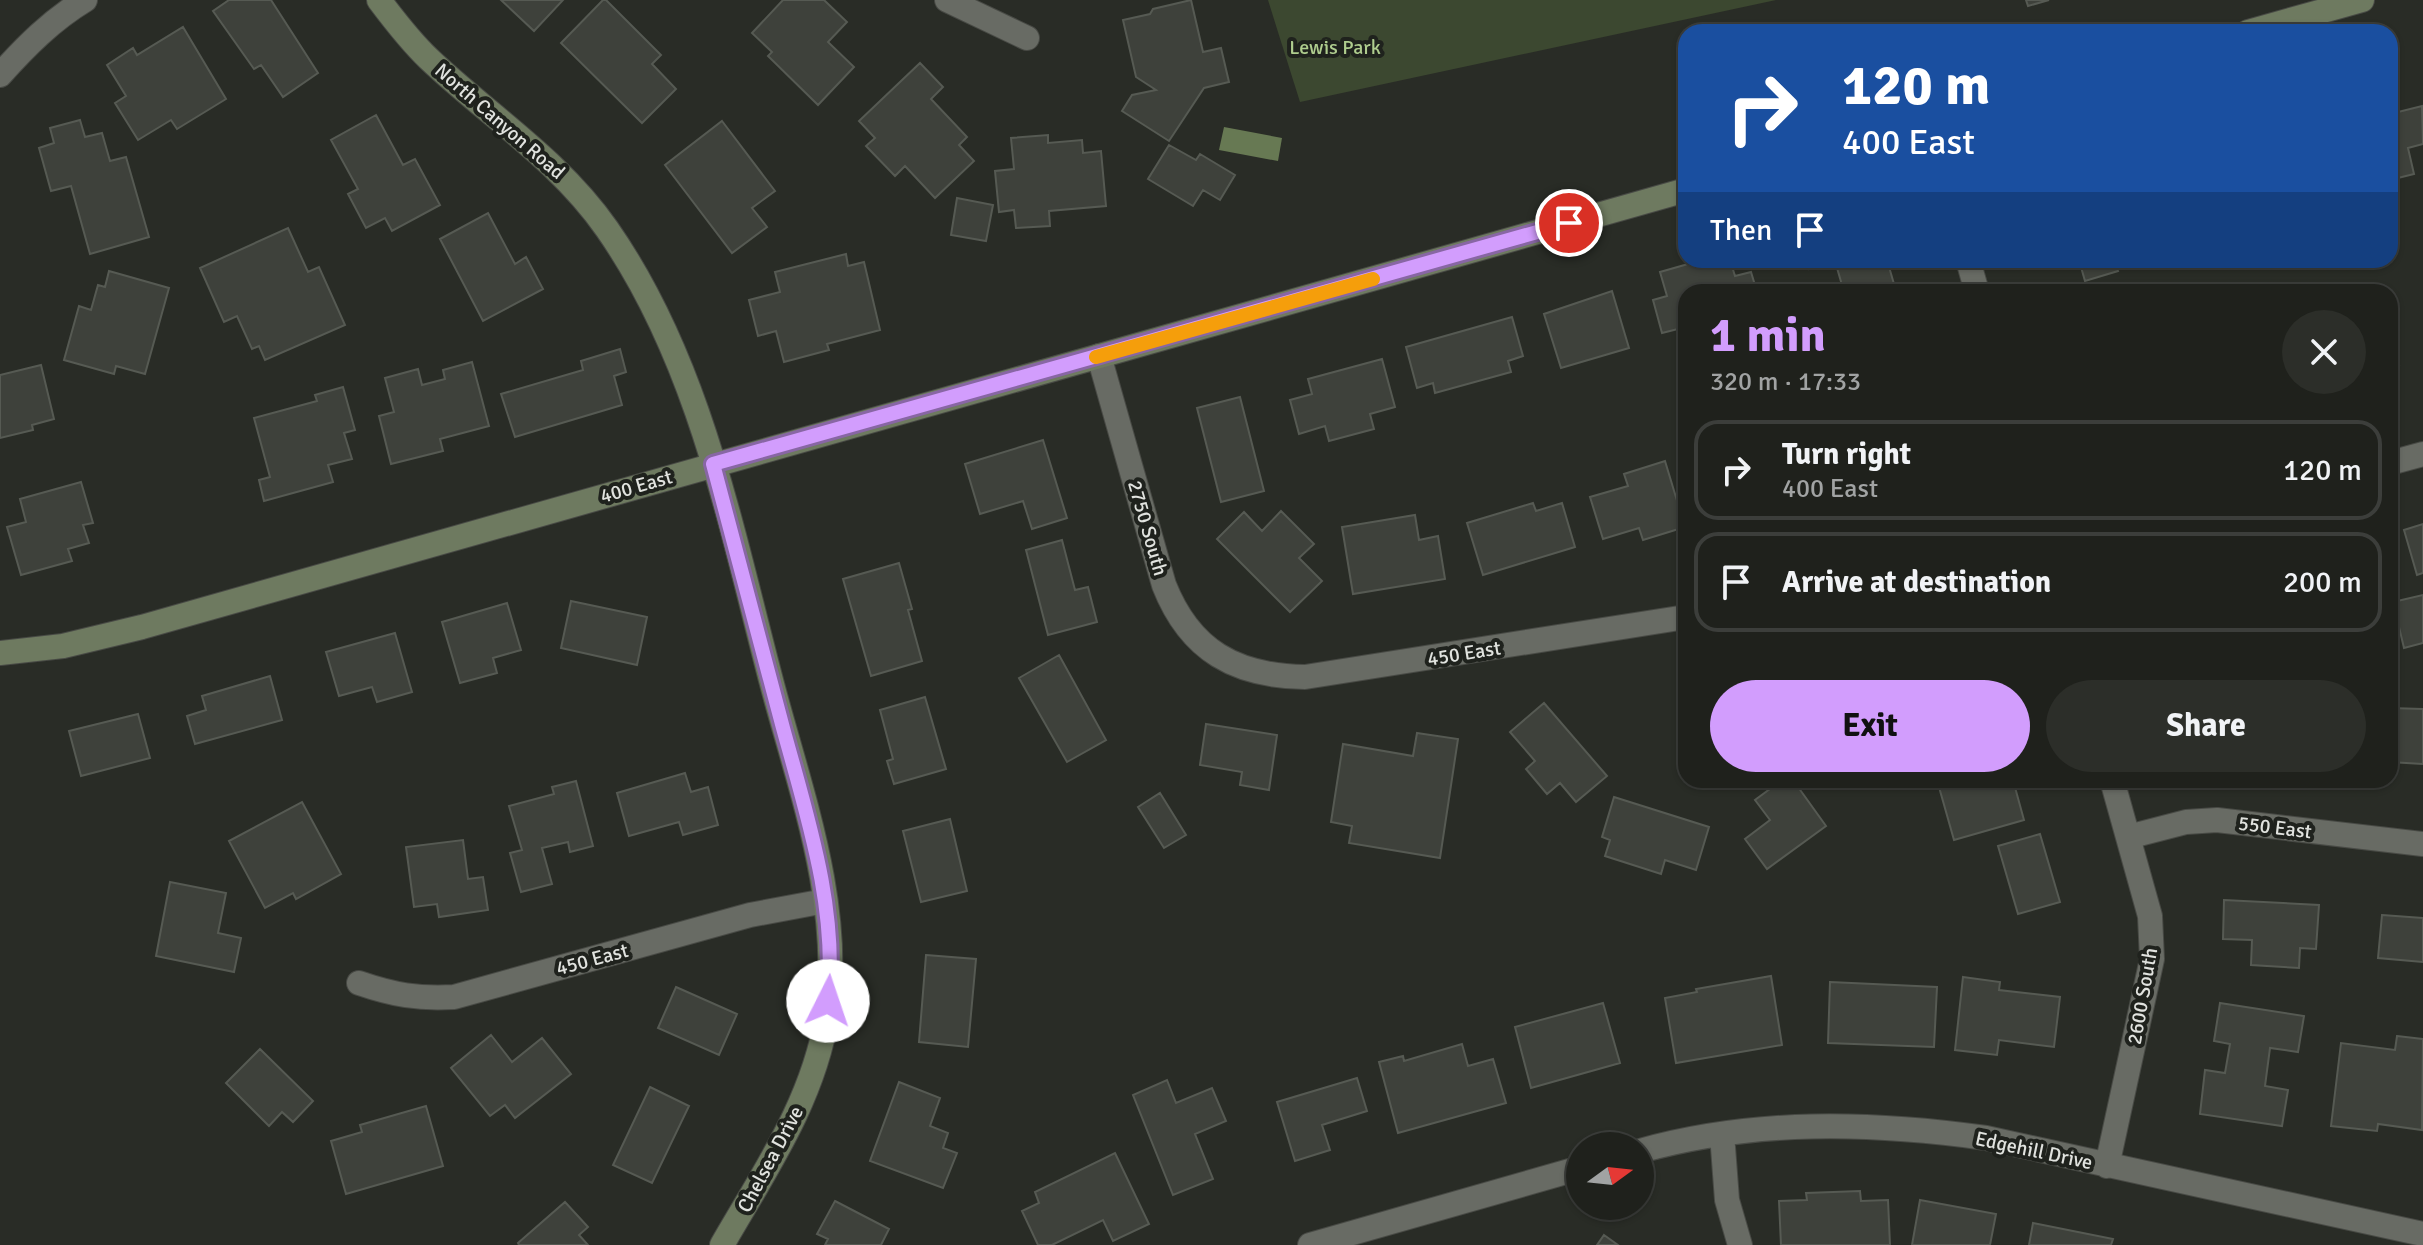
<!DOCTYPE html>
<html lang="en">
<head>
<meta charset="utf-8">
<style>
	:root { --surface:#1f211c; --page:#2c2e29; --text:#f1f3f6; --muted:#a1a3a3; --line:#3c3e3b; --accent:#d29dfd }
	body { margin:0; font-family:Signika,sans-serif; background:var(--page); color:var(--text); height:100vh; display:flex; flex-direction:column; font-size:30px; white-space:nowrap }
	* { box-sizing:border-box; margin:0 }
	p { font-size:26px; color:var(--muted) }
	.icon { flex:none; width:44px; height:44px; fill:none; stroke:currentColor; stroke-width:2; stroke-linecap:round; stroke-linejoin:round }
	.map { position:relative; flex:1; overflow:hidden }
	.side { position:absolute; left:1678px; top:284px; width:720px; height:504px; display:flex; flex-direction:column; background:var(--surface); border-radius:24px; box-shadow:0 2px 6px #0004,0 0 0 2px var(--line) }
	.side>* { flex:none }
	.banner { position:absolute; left:1678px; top:24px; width:720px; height:244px; border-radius:24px; box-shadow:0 2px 6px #0004,0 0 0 2px var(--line); background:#1a4fa0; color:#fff; overflow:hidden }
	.needle { width:52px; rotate:75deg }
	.buttons { position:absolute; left:1566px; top:1132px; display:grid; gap:16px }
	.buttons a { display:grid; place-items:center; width:88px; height:88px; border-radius:50%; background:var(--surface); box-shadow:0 2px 6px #0004,0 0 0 2px var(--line); font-size:40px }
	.pin { position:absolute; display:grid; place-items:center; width:68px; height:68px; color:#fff; margin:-34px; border:4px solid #fff; border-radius:50%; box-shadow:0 2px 8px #0007 }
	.me { position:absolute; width:88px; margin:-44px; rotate:4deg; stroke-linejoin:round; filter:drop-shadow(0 0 6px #0008) }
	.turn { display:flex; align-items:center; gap:28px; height:168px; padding:0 32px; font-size:36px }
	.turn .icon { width:104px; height:104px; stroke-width:2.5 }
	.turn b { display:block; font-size:56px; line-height:68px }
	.then { display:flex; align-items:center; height:76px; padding:0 32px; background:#0003; gap:16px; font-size:30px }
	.round { display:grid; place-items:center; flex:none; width:84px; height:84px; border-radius:42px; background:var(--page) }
	.head { display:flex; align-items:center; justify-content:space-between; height:136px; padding:0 32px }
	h1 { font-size:48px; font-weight:700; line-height:60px; color:var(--accent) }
	.button { display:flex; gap:16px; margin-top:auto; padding:16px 32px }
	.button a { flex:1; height:92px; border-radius:48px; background:var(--accent); color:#111; font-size:32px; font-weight:700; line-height:92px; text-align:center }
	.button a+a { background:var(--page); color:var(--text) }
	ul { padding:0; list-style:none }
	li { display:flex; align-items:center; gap:24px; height:100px; margin:0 16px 12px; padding:0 16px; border:4px solid var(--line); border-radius:24px }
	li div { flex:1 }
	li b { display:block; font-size:30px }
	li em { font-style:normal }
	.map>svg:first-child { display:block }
	.green { fill:#3c4830 }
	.water { fill:#677953 }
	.building { fill:#3e413b; stroke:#565a53; stroke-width:2 }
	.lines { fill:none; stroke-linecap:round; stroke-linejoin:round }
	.street-casing { stroke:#484a45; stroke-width:26 }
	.secondary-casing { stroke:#484a45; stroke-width:26 }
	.street { stroke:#686b64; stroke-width:24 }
	.secondary { stroke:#6e7a60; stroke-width:24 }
	.route-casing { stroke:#8866a4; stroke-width:20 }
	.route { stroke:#d29dfd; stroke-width:14 }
	.slow { stroke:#f59e0b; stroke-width:14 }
	.labels { text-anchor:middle; stroke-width:8; stroke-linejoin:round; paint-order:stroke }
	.park-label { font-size:20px; fill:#afcd8e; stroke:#1f221d }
	.street-label { font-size:20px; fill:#e1e3df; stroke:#1f221d }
</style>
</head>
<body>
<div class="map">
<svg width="2423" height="1245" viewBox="0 0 2423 1245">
	<rect width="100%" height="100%" fill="#292c26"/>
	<!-- green -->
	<path class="green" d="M1268 0H1776L1300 102Z"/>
	<!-- water -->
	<path class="water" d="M1224 127 1282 138 1278 161 1219 150Z"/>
	<!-- building -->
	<path class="building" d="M229 0H271L318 73 283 97 261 65 254 69 213 11Z
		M501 0H563L534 31Z
		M603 0H606L661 55 652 64 676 89 642 123 561 43Z
		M783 0H824L847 22 828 42 854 67 818 105 768 56 772 52 752 33Z
		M1191 0 1203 52 1221 48 1229 82 1204 88 1169 141 1122 111 1132 95 1156 90 1136 77 1123 20 1150 14 1153 9Z
		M2026 0H2049L2028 6Z
		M183 27 226 99 177 129 171 120 138 140 115 103 126 96 107 65 133 48 137 55Z
		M920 63 943 87 931 99 967 137 959 145 974 161 935 198 905 166 895 176 866 146 875 138 859 121Z
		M2422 106 2423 144 2408 148 2414 174 2390 180V114Z
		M376 115 403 165 415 159 440 205 392 231 385 218 366 228 348 194 358 189 331 140Z
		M80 120 85 137 102 133 110 161 126 157 149 237 90 254 71 186 51 191 39 148 54 143 50 128Z
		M722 121 775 191 752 208 767 227 732 253 665 165Z
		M1048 135V143L1082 140 1083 153 1101 151 1106 206 1049 211 1050 226 1016 228 1014 210 999 212 995 171 1014 169 1011 138Z
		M1169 145 1196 160 1200 154 1235 175 1220 200 1203 190 1193 206 1148 179Z
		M957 198 993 205 986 241 951 235Z
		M488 213 515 264 526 257 543 289 483 321 440 239Z
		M288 228 308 272 319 267 345 325 265 360 259 346 252 349 237 316 224 322 200 268Z
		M846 254 848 266 864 262 880 330 827 344 829 350 784 362 776 331 758 336 749 300 780 292 775 272Z
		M1702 260H1730L1735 276 1751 272 1757 292H1686V327L1662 333 1653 300 1667 296 1660 272Z
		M1806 260H1887L1894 284 1865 292H1844L1835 261 1809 269Z
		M2079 260H2114L2118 271 2085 281Z
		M109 271 169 288 145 374 116 366 114 374 64 360 79 306 91 310 98 285 105 287Z
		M1612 291 1629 348 1561 368 1544 314Z
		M1512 317 1523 356 1508 361 1511 372 1435 393 1433 383 1417 388 1406 347Z
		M2390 332 2399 365 2390 368Z
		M620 349 626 372 614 376 622 405 515 437 501 394 583 370 581 361Z
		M1382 359 1395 407 1370 414 1374 429 1329 441 1325 426 1299 434 1290 400 1312 394 1308 379Z
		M472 362 489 426 440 439 443 451 391 464 379 416 394 412 385 378 418 369 422 385 445 379 443 370Z
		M41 365 54 419 32 425 33 430 0 438V375Z
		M343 387 355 430 344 433 352 459 328 465 333 482 264 501 259 480 270 477 254 418 317 401 315 395Z
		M1240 397 1264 491 1221 502 1197 408Z
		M1043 440 1067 518 1032 529 1023 501 980 514 965 464Z
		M1665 461 1685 527 1643 540 1639 528 1603 539 1590 497 1628 486 1624 474Z
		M81 482 93 523 83 525 89 543 68 549 72 561 21 575 7 527 26 522 20 499Z
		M1533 503 1536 511 1562 503 1575 547 1483 575 1467 523Z
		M1281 511 1314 544 1299 558 1322 581 1290 612 1217 539 1244 512 1262 531Z
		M1415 515 1419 540 1438 536 1445 579 1353 594 1342 527Z
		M2423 524V573L2417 575 2404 530Z
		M1062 540 1075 590 1088 587 1097 622 1048 635 1026 550Z
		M899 563 912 609 908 610 922 661 871 676 843 579Z
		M2423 595V643L2404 648 2393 602Z
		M571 601 647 617 637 665 561 648Z
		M507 603 521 650 493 658 497 673 460 683 442 622Z
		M395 633 412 692 377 702 372 687 339 696 326 652Z
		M1059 655 1106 740 1067 762 1019 678Z
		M270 676 282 720 195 744 187 716 206 710 202 696Z
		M925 697 946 769 894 784 887 761 893 759 880 710Z
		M1544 703 1607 776 1576 802 1560 783 1547 794 1526 769 1535 761 1510 732Z
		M2390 708 2423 709V764L2390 762Z
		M138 714 150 758 81 776 69 731Z
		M1206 724 1277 735 1269 790 1240 785 1242 772 1200 765Z
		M1417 733 1458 739 1440 858 1349 843 1352 826 1331 822 1343 744 1413 756Z
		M685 773 691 792 708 787 718 825 683 835 679 822 629 836 617 793Z
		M1782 780H1793L1826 826 1767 869 1745 839 1770 820 1755 800Z
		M1937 780H2013L2024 820 1954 840Z
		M576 781 593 846 570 852 568 842 542 848 552 884 521 892 510 853 522 850 509 806 554 794 552 787Z
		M1160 793 1186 835 1164 848 1138 807Z
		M1614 797 1709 827 1696 870 1665 860 1661 874 1605 856 1610 840 1602 837Z
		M302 802 341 874 296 899 293 893 265 908 229 841Z
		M950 819 967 891 921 902 903 831Z
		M2040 834 2060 902 2018 914 1998 846Z
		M463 840 468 879 483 877 488 910 439 917 437 904 414 907 406 847Z
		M170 882 226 893 218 933 241 938 234 972 156 956Z
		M2224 900 2319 905 2316 949 2300 948 2299 968 2251 965 2252 940 2223 939Z
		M2382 915 2423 918V962L2378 958Z
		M926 955 976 959 968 1047 919 1042Z
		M1771 976 1782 1045 1676 1063 1665 998 1697 992 1696 989Z
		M1963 977 2000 982 1999 990 2060 997 2054 1047 1999 1040 1997 1055 1955 1050Z
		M1830 982 1937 987 1934 1047 1828 1043Z
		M676 987 737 1014 719 1055 658 1028Z
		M1603 1003 1620 1063 1531 1088 1515 1027Z
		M2220 1003 2304 1016 2298 1052 2270 1048 2265 1086 2288 1090 2282 1126 2200 1114 2205 1070 2225 1073 2230 1044 2214 1041Z
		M491 1035 512 1062 542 1038 571 1074 515 1118 505 1105 490 1116 451 1068Z
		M2397 1036 2423 1039 2422 1130 2378 1124 2377 1131 2331 1126 2341 1043 2395 1050Z
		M1462 1044 1468 1066 1493 1059 1506 1103 1398 1133 1379 1062 1403 1056 1404 1061Z
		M260 1049 313 1101 293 1122 282 1112 269 1126 226 1083Z
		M1357 1078 1367 1111 1322 1125 1330 1150 1295 1161 1277 1102Z
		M1167 1080 1176 1103 1212 1088 1226 1121 1195 1134 1213 1179 1173 1195 1133 1095Z
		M899 1082 940 1098 930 1126 948 1133 943 1148 957 1153 943 1188 870 1161Z
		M650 1087 689 1106 652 1183 613 1165Z
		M426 1106 443 1166 346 1194 331 1141 362 1132 360 1125Z
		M1115 1153 1149 1224 1113 1241 1103 1220 1052 1245H1038L1022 1211 1039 1203 1035 1192Z
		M1860 1191 1861 1201 1888 1200 1890 1245H1781L1779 1201 1807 1200 1806 1193Z
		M1920 1200 1996 1214 1990 1245H1912Z
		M835 1201 889 1229 881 1245H825L828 1239 817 1234Z
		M565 1202 588 1227 579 1235 588 1245H519L518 1243Z
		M2033 1223 2113 1239 2111 1245H2029Z
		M1604 1235 1618 1245H1597Z"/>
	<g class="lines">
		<defs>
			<path id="street" d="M947 0 1027 38
				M0 75C26 46 52 20 85 0
				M1968 260 1977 292
				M1099 356 1164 585C1190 651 1236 676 1305 677L1686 617
				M2390 463 2423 454
				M2128 837 2186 822 2217 820 2423 844
				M359 983C394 995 418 999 454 997L750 915 825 901
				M1722 1134 1727 1200 1740 1245
				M1640 1151C1754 1119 1870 1122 1986 1138L2423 1234
				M2107 1166 2152 959 2150 916 2112 780
				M1310 1245 1580 1168"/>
			<path id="secondary" d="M379 0C394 20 410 41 429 59 489 116 559 160 607 229 700 362 731 529 772 684 800 790 843 904 827 1015 814 1100 764 1172 722 1245
				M2248 32 2362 0
				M0 653 63 646 142 627 1686 190"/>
		</defs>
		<!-- street casing -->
		<use href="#street" class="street-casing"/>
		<!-- secondary casing -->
		<use href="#secondary" class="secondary-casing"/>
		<!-- street -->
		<use href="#street" class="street"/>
		<!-- secondary -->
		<use href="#secondary" class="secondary"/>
	</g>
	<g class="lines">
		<defs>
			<path id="route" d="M828 1001C838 909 807 816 783 728 760 640 737 552 713 464L1569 223"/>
		</defs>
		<!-- route casing -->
		<use href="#route" class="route-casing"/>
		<!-- route -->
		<use href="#route" class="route"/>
		<!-- slow -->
		<path class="slow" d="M1096 357 1373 279"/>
	</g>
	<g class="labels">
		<!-- park labels -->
		<g class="park-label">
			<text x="1335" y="54">Lewis Park</text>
		</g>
		<!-- street labels -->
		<g class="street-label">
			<text transform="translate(500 121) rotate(41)" y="7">North Canyon Road</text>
			<text transform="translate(636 486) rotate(-16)" y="7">400 East</text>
			<text transform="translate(1148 528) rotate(74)" y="7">2750 South</text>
			<text transform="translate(1464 653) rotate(-9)" y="7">450 East</text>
			<text transform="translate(2275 827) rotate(7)" y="7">550 East</text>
			<text transform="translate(592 959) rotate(-15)" y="7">450 East</text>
			<text transform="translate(2142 996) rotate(-80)" y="7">2600 South</text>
			<text transform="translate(2034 1150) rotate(12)" y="7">Edgehill Drive</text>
			<text transform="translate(770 1159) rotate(-62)" y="7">Chelsea Drive</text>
		</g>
	</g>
</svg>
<div class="buttons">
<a><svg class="needle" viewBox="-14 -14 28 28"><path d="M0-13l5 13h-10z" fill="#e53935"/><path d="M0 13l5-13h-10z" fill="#a1a3a3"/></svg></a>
</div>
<div class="pin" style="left:1569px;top:223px;background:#d93025"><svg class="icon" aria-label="arrive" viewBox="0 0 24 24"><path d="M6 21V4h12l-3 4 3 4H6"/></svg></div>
<svg class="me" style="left:828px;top:1001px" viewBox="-20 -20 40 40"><circle r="19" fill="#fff"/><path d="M0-13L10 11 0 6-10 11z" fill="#d29dfd"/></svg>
<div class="banner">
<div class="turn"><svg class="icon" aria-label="right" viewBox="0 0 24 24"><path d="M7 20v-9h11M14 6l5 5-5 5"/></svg><div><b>120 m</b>400 East</div></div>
<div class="then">Then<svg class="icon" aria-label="arrive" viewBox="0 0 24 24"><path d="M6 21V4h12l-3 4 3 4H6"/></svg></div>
</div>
<section class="side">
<div class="head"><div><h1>1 min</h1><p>320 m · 17:33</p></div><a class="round"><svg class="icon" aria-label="close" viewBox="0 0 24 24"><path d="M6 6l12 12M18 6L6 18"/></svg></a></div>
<ul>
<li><svg class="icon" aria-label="right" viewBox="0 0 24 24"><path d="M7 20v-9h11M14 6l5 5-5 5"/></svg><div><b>Turn right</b><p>400 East</p></div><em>120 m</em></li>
<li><svg class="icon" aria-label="arrive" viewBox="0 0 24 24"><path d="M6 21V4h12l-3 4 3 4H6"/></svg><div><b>Arrive at destination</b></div><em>200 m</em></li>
</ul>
<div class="button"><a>Exit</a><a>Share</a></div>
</section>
</div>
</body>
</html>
